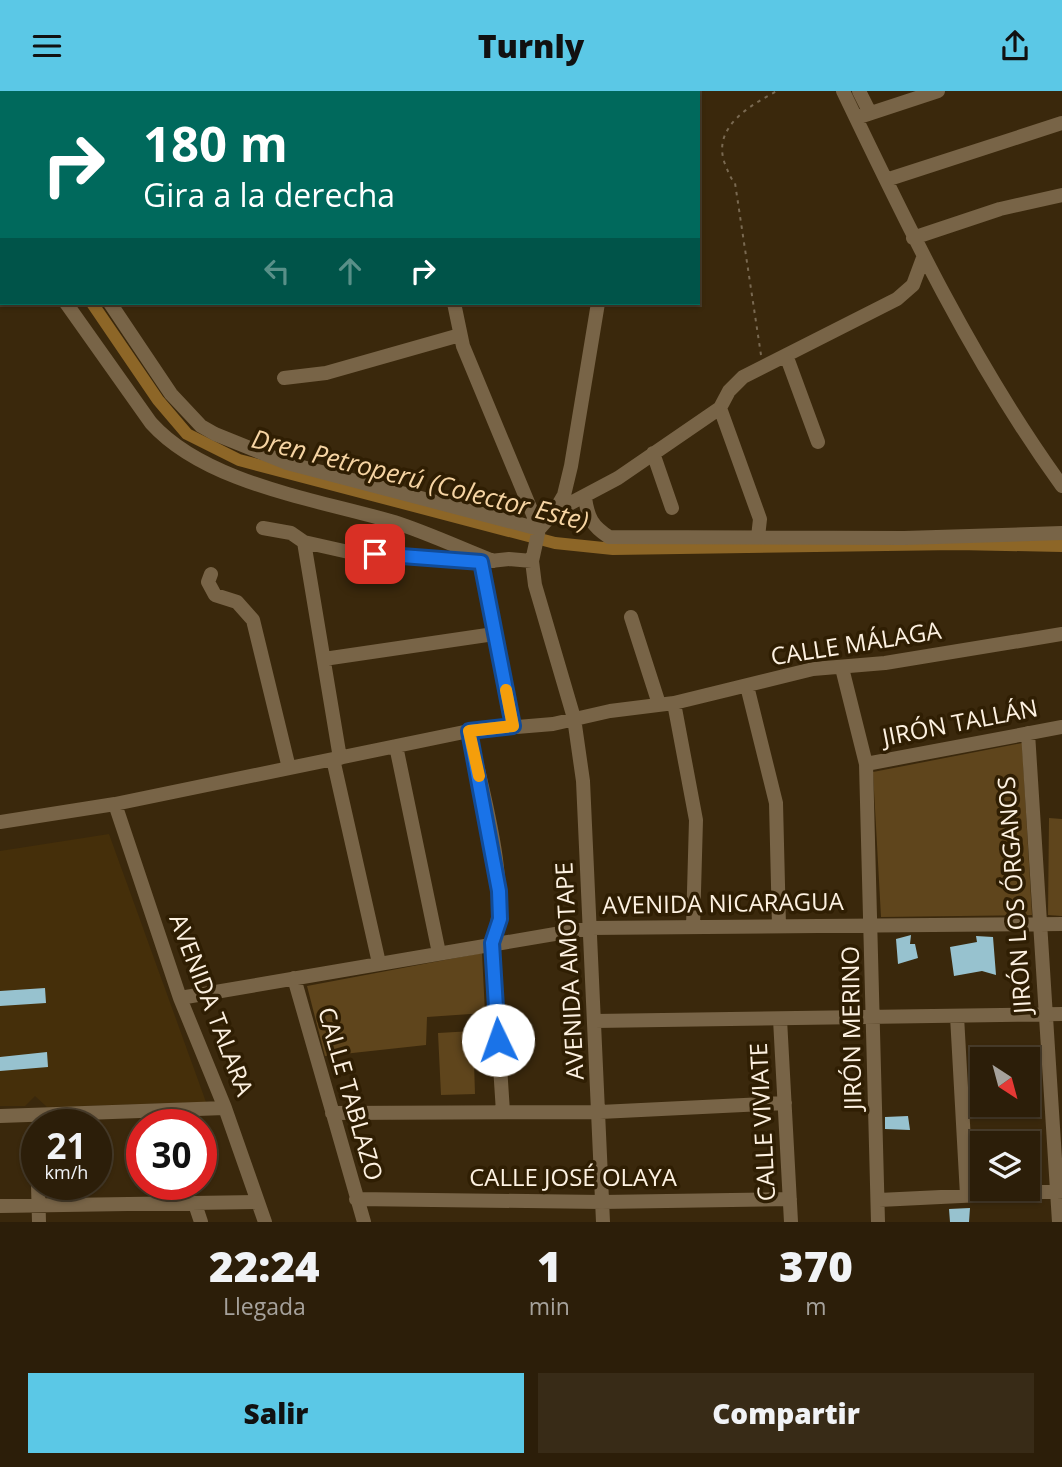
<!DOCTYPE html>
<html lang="es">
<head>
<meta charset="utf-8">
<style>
	:root { --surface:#2c1e09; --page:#382b17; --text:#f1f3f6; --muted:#a6a29c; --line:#483c2a; --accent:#5bc8e6 }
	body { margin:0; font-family:"Open Sans",sans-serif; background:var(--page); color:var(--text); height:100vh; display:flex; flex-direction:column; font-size:26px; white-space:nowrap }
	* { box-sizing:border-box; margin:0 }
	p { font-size:23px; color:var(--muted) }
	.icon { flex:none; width:38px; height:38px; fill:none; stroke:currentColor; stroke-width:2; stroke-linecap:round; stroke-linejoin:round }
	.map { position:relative; height:1131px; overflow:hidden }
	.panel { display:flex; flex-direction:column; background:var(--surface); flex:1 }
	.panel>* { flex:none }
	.banner { position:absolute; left:0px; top:0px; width:700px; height:214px; box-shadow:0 2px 5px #0004,0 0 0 2px var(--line); background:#00695c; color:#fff; overflow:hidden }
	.needle { width:46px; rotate:144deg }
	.tools { position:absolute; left:970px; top:956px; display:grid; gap:14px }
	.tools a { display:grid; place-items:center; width:70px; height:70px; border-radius:0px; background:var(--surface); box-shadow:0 2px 5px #0004,0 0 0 2px var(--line); font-size:35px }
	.speed { position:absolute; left:21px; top:1018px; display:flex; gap:14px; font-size:35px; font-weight:700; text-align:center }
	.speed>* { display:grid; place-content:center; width:91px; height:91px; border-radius:50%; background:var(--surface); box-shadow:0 2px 5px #0004,0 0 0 2px var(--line); line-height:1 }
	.speed small { font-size:18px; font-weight:400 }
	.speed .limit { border:10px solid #d22; background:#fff; color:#111 }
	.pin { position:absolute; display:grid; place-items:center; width:60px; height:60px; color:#fff; margin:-30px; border-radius:14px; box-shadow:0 4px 10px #0006 }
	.me { position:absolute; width:77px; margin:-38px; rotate:357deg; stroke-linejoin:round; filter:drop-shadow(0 0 5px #0008) }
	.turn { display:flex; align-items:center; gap:24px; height:147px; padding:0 28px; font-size:32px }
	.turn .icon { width:91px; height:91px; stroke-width:2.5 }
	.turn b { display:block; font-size:49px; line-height:60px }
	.lanes { display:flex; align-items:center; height:66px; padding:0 28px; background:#0003; justify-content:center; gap:35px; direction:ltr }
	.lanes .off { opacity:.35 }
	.eta { display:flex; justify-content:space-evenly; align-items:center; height:119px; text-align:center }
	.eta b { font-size:42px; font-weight:800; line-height:49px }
	.button { display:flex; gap:14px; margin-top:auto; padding:14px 28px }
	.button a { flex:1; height:80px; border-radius:0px; background:var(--accent); color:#111; font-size:28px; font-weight:800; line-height:80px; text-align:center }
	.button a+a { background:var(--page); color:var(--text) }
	header { display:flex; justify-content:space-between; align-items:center; height:91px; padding:0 28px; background:var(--accent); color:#111; font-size:32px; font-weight:800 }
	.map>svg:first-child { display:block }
	.built { fill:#452f0a }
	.green { fill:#5f451c }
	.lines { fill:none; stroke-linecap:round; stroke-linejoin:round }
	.canal { stroke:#8d6627; stroke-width:12 }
	.building { fill:#97c2cf }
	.path { stroke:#796951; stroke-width:2; stroke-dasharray:3.5 5; stroke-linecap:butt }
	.minor { stroke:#786447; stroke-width:14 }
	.route-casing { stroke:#114b97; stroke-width:18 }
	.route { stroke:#1a73e8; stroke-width:12 }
	.slow { stroke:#f59e0b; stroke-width:12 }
	.labels { text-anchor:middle; stroke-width:7; stroke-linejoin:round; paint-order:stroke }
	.street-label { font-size:24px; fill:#fdf1e1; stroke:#2f1e03 }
	.water-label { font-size:26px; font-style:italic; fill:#f6d4a3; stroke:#2f1e03 }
</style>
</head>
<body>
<header><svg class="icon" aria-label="menu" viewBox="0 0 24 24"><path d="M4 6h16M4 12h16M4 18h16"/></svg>Turnly<svg class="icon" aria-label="share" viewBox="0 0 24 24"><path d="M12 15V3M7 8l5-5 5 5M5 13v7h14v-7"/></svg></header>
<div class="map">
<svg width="1062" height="1131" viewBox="0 0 1062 1131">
	<rect width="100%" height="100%" fill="#3a280c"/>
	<!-- built -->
	<path class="built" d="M109 743 206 1011 47 1016 35 1005 25 1015H0V760Z"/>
	<!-- green -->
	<path class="green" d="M1022 652 1032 824 881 826 873 681Z
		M1049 727 1062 728V825L1048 824Z
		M482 862 485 922 427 926 426 954 325 965 307 895Z
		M473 940 475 1003 441 1004 438 942Z"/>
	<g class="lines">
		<!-- canal -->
		<path class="canal" d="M0 75 2 78
			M92 212 158 309 187 343 239 369 555 452 613 458 957 453 1062 455"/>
	</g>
	<!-- building -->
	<path class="building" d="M911 844 910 853H915L918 867 898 873 896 848Z
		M976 845 993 846 996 884 982 880 954 885 950 856 977 851Z
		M45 897 46 912 0 915V900Z
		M47 961 48 976 0 980V966Z
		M908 1025 910 1039 885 1038V1026Z
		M1003 1039 1036 1041 1038 1066 1027 1067V1052H1022L1024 1046 1001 1050Z
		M970 1117 969 1131H950L949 1118Z"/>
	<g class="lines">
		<!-- path -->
		<path class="path" d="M761 264 735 92C730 87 728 80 725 73 711 36 751 14 777 0"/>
		<!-- minor -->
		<path class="minor" d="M297 0 298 2
			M843 0C908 136 973 272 1062 395
			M859 0 870 22
			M856 27 938 0
			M0 45 2 48
			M886 89 1062 32
			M0 118 2 120
			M913 147 1000 118 1062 104
			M66 212 151 332C206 393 316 408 394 431 428 442 460 457 493 470
			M110 212 171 303 201 335 215 343 287 372 539 438
			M454 212 463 255 539 438
			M786 264 818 351
			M284 287 326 282 460 244
			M720 317 760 428 758 446
			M653 362 672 417
			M585 407C588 427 592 435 609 446L904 447 1062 442
			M554 421 564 404 571 375 598 212
			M263 437 291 442 304 451 353 462 481 471 509 468 532 470
			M304 451 340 667
			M481 471 513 635
			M211 483 208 491 215 504 237 511 253 529 289 677
			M631 526 659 613
			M324 568 494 543
			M842 577 866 673 878 1131
			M747 595 776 712 779 835
			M674 612 696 729 693 836
			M469 640C481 695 513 802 492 852L503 1021
			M1028 642 1059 1131
			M396 655 439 862
			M333 668 379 872
			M866 673 1062 636
			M115 713 180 907 225 1017 265 1131
			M0 731 115 713 469 640 553 633 610 620 674 612 813 578 885 572 1062 543
			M294 887 364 1131
			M180 907 590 837 1062 833
			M957 925 967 1104
			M780 928 791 1131
			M595 930 1062 923
			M332 1022 600 1021 785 1012
			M0 1025 225 1017
			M38 1094 39 1131
			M356 1108 602 1111 790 1108
			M879 1109 1062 1100
			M195 1113 201 1131
			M0 1115 258 1111
			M603 1131 583 690 574 627 535 494 532 470 539 438 554 421 618 387 720 317 729 300 743 286 897 208 913 194 923 167"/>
	</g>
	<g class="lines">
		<defs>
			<path id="route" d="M375 463 481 471 513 635 469 640 499 800 500 828 492 852 498 949"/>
		</defs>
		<!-- route casing -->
		<use href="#route" class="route-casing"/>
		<!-- route -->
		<use href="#route" class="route"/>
		<!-- slow -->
		<path class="slow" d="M479 685 469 640 513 635 506 599"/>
	</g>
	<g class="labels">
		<!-- street labels -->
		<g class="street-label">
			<text transform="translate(856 553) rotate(-9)" y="8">CALLE MÁLAGA</text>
			<text transform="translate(960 632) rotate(-11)" y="8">JIRÓN TALLÁN</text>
			<text transform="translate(1015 804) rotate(-94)" y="8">JIRÓN LOS ÓRGANOS</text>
			<text transform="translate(723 813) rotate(-1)" y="8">AVENIDA NICARAGUA</text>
			<text transform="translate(570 880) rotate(-93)" y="8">AVENIDA AMOTAPE</text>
			<text transform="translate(211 914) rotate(69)" y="8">AVENIDA TALARA</text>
			<text transform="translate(852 937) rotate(-91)" y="8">JIRÓN MERINO</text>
			<text transform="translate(350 1003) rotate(74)" y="8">CALLE TABLAZO</text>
			<text transform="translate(763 1031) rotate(-93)" y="8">CALLE VIVIATE</text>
			<text x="573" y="1095">CALLE JOSÉ OLAYA</text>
		</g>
		<!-- water labels -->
		<g class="water-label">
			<text transform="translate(420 389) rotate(14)" y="9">Dren Petroperú (Colector Este)</text>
		</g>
	</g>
</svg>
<div class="tools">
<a><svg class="needle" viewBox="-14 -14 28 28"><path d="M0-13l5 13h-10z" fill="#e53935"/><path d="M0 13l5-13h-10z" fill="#a6a29c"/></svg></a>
<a><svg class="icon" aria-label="layers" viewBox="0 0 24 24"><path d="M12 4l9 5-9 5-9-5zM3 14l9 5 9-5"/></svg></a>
</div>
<div class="speed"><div>21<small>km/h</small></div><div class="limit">30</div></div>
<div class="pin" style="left:375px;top:463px;background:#d93025"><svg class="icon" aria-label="arrive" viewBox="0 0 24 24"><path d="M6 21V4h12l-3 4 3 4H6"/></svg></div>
<svg class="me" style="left:498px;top:949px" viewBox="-20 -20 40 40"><circle r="19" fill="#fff"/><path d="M0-13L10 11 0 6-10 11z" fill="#1a73e8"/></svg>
<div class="banner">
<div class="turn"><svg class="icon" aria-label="right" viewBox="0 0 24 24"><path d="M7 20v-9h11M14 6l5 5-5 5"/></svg><div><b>180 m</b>Gira a la derecha</div></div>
<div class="lanes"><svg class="icon off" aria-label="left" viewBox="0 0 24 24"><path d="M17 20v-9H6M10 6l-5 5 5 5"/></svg><svg class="icon off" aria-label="ahead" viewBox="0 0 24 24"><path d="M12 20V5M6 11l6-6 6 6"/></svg><svg class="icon" aria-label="right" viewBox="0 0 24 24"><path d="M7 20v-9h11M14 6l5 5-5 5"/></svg></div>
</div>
</div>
<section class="panel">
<div class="eta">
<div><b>22:24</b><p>Llegada</p></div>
<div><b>1</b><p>min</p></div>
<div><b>370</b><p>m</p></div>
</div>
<div class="button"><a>Salir</a><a>Compartir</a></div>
</section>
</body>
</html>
